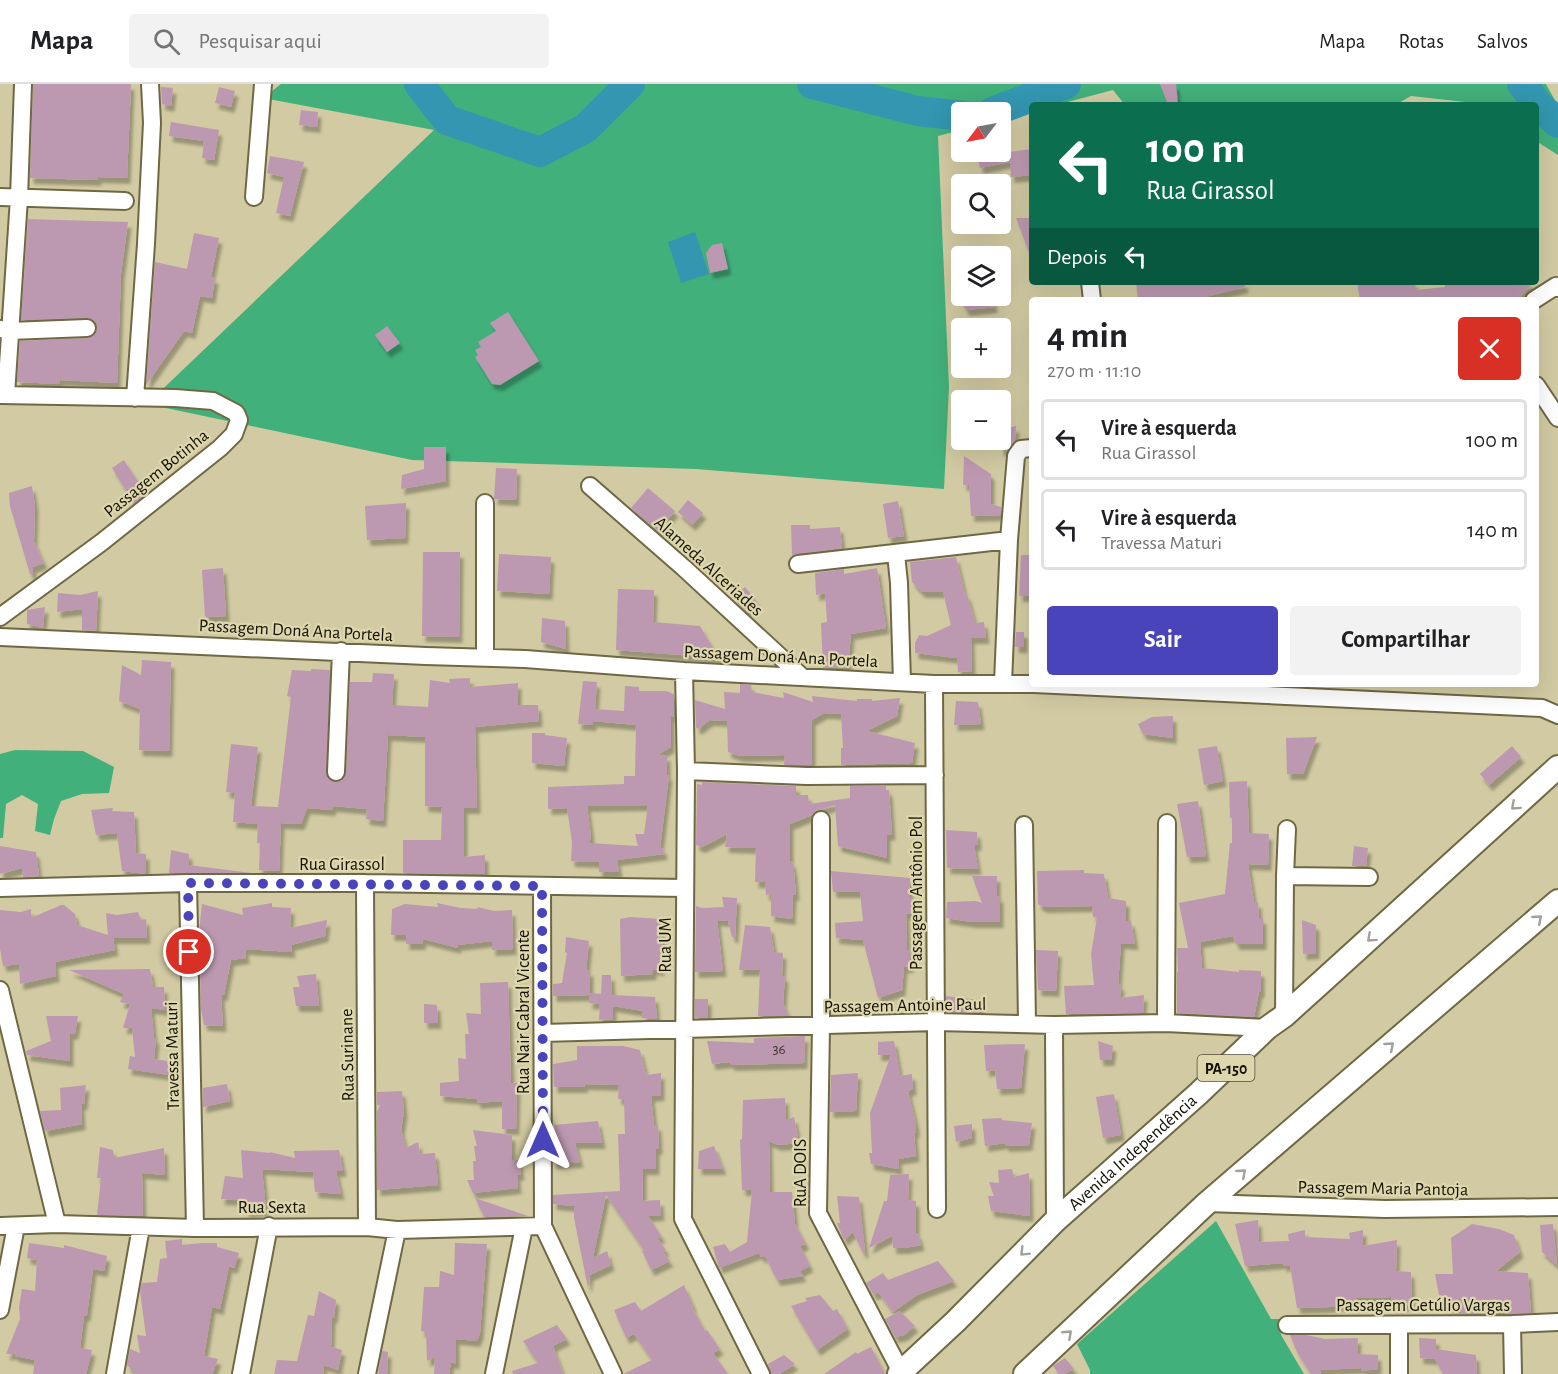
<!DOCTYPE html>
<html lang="pt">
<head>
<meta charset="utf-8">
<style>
	:root { --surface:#fff; --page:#f2f2f2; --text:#202124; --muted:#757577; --line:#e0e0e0; --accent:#4a44ba }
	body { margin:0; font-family:"Alegreya Sans",sans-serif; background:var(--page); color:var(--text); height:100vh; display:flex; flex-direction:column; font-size:22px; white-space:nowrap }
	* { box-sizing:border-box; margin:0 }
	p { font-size:20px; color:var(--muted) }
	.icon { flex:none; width:33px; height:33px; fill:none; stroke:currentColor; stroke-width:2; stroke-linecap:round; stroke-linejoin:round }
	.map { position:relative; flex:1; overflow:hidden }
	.drawer { position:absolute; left:1029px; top:213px; width:510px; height:390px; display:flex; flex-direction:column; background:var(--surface); border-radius:6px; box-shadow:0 6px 24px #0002 }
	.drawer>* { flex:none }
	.hud { position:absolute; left:1029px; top:18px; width:510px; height:183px; border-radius:6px; box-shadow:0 6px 24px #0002; background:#0b6e4f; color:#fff; overflow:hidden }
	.needle { width:39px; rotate:238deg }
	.fabs { position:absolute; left:951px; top:18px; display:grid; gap:12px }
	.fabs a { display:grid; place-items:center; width:60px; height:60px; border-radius:6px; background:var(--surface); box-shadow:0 6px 24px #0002; font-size:30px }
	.pin { position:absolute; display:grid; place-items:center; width:51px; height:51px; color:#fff; margin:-26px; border:3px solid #fff; border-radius:50%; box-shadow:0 2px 6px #0007 }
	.me { position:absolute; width:66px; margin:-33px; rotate:0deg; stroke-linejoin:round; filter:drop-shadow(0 0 4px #0008) }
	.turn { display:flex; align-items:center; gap:21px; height:126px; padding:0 18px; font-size:27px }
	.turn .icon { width:78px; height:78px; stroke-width:2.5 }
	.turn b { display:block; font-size:42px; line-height:51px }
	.then { display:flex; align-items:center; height:57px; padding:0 18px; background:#0003; gap:12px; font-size:22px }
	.round { display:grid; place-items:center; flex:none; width:63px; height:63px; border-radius:6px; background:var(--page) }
	.summary { display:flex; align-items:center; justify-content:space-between; height:102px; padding:0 18px }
	h1 { font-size:36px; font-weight:700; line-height:45px }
	.button { display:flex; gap:12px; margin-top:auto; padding:12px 18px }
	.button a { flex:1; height:69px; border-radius:6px; background:var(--accent); color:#fff; font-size:24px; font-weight:700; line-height:69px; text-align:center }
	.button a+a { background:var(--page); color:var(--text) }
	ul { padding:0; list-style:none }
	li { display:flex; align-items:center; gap:18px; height:81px; margin:0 12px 9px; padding:0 6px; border:3px solid var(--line); border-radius:6px }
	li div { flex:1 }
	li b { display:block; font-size:22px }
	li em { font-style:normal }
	header { display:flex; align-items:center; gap:36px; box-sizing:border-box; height:84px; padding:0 30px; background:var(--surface); border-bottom:2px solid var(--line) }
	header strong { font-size:28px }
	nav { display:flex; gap:33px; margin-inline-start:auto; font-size:21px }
	.search { width:420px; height:54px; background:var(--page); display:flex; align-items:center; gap:15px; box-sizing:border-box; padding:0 21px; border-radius:6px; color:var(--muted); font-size:22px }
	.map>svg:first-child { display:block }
	.forest { fill:#42b07b }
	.water { fill:#3496b0 }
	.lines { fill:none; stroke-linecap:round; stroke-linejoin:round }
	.river { stroke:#3496b0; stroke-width:30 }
	.building { fill:#bd99b1; fill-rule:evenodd; filter:url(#shadow) }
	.minor-casing { stroke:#6f6844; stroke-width:20 }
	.major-casing { stroke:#6f6844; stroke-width:26 }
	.minor { stroke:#fff; stroke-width:16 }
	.major { stroke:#fff; stroke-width:22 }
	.oneway { stroke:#a1a09b }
	.route { stroke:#4a44ba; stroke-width:10; stroke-dasharray:0 18 }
	.labels { text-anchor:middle; stroke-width:4.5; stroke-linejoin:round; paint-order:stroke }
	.number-label { font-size:15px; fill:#3e332f }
	.shield { fill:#ded7ae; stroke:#504c37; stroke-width:1.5 }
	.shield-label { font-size:16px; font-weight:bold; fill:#131104 }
	.street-label { font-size:18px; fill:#131104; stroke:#ded7ae }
</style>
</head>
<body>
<header>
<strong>Mapa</strong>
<div class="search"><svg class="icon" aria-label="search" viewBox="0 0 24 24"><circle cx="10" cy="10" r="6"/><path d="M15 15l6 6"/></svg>Pesquisar aqui</div>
<nav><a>Mapa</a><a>Rotas</a><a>Salvos</a></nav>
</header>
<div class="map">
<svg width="1558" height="1290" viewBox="0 0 1558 1290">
	<defs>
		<filter id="shadow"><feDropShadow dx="3.5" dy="6" stdDeviation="1.5" flood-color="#0004"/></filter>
	</defs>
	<rect width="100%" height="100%" fill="#d1caa2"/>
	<!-- forest -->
	<path class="forest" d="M281 0H1546L1558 22V71L1536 57V21H1478L1474 19 1411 12 1395 21H1125L1113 6 1056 21H1032V27L1001 36 1000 28H962L961 46 938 52 949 303 944 405 696 385 412 376 147 320 434 46 263 14Z
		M15 666 83 667 114 683 109 709 82 710 61 717 54 735 50 751 35 747 38 720 22 711 6 720 3 754H0V670Z
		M1216 1137 1271 1235H1284L1281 1251 1304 1290H1090V1286L1077 1260Z"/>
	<!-- water -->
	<path class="water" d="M695 148 709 190 681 199 668 158Z"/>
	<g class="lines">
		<!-- river -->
		<path class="river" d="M419 0 447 36 540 68 586 44 630 0
			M812 0 918 27 962 32
			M1522 0 1539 22 1558 39
			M992 28 1066 0"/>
	</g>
	<!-- building -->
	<path class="building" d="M33 0H131L127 94 98 93V96L30 94Z
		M1160 0H1176L1178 21H1168Z
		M161 3 173 4 171 22 162 20Z
		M219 3 235 7 231 23 215 19Z
		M301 26 318 28 317 43 299 41Z
		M171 38 219 46 214 76 202 74 204 57 169 52Z
		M1032 65V91L1011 93 1010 78 980 84 977 68H1009Z
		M270 72 304 78 290 132 276 129 284 93 267 89Z
		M1016 134H1032V173L1031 174Z
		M28 135 128 138 121 190 117 299 60 296V300L17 298 20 257 88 254 96 249 97 244 96 238 87 234 21 236Z
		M194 149 219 154 211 193 215 194 212 214 200 212 192 249 184 247 146 301 155 178 187 185Z
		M722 159 728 185 710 189 706 169 712 161Z
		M1136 198H1244L1245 203 1193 216H1138Z
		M1357 198H1415L1416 206 1445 203 1444 198H1534L1517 216H1360Z
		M959 212H991L995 223 966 226Z
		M508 228 539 277 500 301 492 300 475 273 478 271 475 266 481 263 478 258 496 247 490 239Z
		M387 242 400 259 387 268 375 251Z
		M1016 342 1015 356 1007 366H1000V346Z
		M424 363H446V397L401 405 402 391 424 385Z
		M964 372 991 390V420L1001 423V431L971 432 969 401H963Z
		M124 376 146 410 134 419 112 384Z
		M496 384 517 385 516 416 494 415Z
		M32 402 35 422 34 457 44 479 33 483V490H30L10 422 9 409Z
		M648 404 675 427 658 447 631 424Z
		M688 416 703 429 692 441 678 428Z
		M898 417 904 452 888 454 883 420Z
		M406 419 405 454 367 456 365 422Z
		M791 441H810V445L840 443 842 464 792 471Z
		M423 468H460L459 553 422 552Z
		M499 470 551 473 549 510 497 507Z
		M1021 471H1032V512H1019Z
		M956 473 965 511 967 510 975 539 984 538 986 554H971L972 587 958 588 957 574 915 569V559L919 551 927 552 951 541 943 508H922L912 498 910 478Z
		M223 484 226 532 205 533 202 486Z
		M877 484 886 544 851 550 848 583 823 584 821 539 827 538 825 509 816 511 815 489 844 485V490Z
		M745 503 757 518 746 527 734 513Z
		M618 505 654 506 653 538 700 542 719 574 616 566Z
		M98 507 96 547 82 546V525L57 528 58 509 80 511Z
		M45 523 43 544 27 540V526Z
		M542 534 565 537 566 565 541 558Z
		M1016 548H1024V563H1015Z
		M142 576 171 578 169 667 139 666 140 625 119 617 122 581 141 591Z
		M311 585 330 586 326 688 327 693 335 698 341 697 346 688 350 598H372L373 589 394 590 392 621 428 623 430 596 450 599 449 595 470 594V603L518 599V621H538L539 637 475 643 477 724H464V773L485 771V790L403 789V756H441L442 723 425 722V653L388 651 383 737 366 735 367 725 333 722 332 726 307 724 301 740 281 739 279 787 259 786 260 759H257L258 740 233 738 235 709 226 708 231 660 258 663 251 722 278 723 291 613 287 612 292 586 311 587Z
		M583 597 597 598 595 625 624 627 625 602 639 603V607H666L674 610V633L671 631V663L656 672 667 671V691H669L660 764H663L664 770 617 776 619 788H599V778L571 777 572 758 567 724 548 725V703L624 700V692H635L636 641 593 637V641L578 640ZM648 721 644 750H635L638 762 589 759 591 753 587 722Z
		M740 600 751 601 752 608 784 614 783 608 813 618 812 612 857 617V615H872V617L900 614 897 632 867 647 915 659 912 679 841 681V664H843L841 630 824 629 812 636V681H784L785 671 740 672 728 668 727 637 710 636 698 645 696 643 695 616 725 625 724 608 740 609Z
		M956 617 978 618 981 640 954 641Z
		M1173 632V654L1143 650 1138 640 1152 633Z
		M532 649H545V651L567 654 564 682 532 679Z
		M1317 653 1303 690H1287L1286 654Z
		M1217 662 1223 697 1204 701 1198 665Z
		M1512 662 1521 673 1489 701 1480 690Z
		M1247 697 1249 749 1269 750 1268 781 1248 780 1254 818H1258L1259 834H1263V860H1236L1233 852 1200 858 1202 884 1239 888V886L1261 887V908H1259L1254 933 1177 929V888H1178L1177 864H1188L1179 819 1225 810 1230 759H1232V734H1230L1229 698Z
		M702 698 796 702V711H808L809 720 850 714V702H886V706H889L892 750 887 751V774L838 762 835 721 816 727 812 731 790 740V777L792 778 794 788 796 811H793L792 835 771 832V810L766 811 765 798H755L756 764 725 763 727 750 702 763 696 761 697 700 702 701Z
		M1198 717 1206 772 1187 773 1177 720Z
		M113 724 112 727 134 728 136 769 146 770V790L122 787 117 749 96 751 91 726Z
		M946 746 977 748 978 761H974L978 785 947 784Z
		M0 762 36 768 39 792 23 793 22 784 0 790Z
		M1354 762 1368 764 1366 782H1352Z
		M171 766 189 770V781L251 789H169Z
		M1084 786V789L1104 790 1108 814 1126 817V837H1131L1135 860 1121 859 1118 901 1121 900 1120 914 1144 911 1143 929 1066 930 1064 902 1094 901 1091 870 1097 833H1093L1092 822 1044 823 1038 820 1037 787Z
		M831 787 910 794 909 814H912L911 830 906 829 907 866H910V883H904L902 906 878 914 863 856 836 854 835 839 863 837 860 808H833Z
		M972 792H997V812L1000 813V838H972L946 834 947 818 976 817 982 819Z
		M722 813 737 814 735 853H732L728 837 717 836 723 887 695 888 696 822 702 824 724 823Z
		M272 819V823L291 824 290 844 327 836 325 852 291 861 292 868 245 865 246 874 231 876 224 911H221L223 942 204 941 201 925 199 848 202 820 243 831 242 824Z
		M437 819 461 824 478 825 477 823 494 827 512 826 513 865 492 866V857L457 861 458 864 423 855 422 860H406V851H391L392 825 405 820 438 823Z
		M61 821H64L75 830 77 841 108 851 106 829 117 831 138 828 141 836 146 835 147 854H113L115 866 55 878 56 892 20 900 19 880 3 882 0 865V826L21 828 31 825V834Z
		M630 833 660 835 663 863 659 862 661 886 653 885V890L621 892 620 835Z
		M1302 836 1316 841V869L1303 870Z
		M745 841 770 843 774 868 783 869 782 892H785L783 919 789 932H758L760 886H739Z
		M566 853 589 857 586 887 590 886V909L601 910 602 891H611L612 911 655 913 657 935 642 934 643 927 613 922V935L599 936 600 920 589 919 590 911 553 912V900L562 899 567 869 565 868Z
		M1036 866 1058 867 1056 907 1038 906Z
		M150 885 153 903H164L165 926 151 924 154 954H156L154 975 167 977 170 991 128 985 130 972 135 973 132 944H123L130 920 120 918 124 910 69 886Z
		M316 890 319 922H296L293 903H300L297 892Z
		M508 898 511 999H517L516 1045H502V1017L477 1019V1015L440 1012V999L459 997 458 974 466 975 465 950H469L466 929 481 930 480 899Z
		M946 912 980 916 979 929 946 928Z
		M695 915H708V934H695Z
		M424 920 437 921 438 939H424Z
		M46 932H78L75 949 70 950V977L27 971 26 967 51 957Z
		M805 952 804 979 732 981 729 978 712 980 707 957 754 959V954Z
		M894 957 900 992 912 990 913 1005 908 1007 916 1041V1048L914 1049 916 1072 898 1075 899 1085 871 1080 869 1069H872L870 1029 891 971H878V958Z
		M1098 957 1113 962 1111 976H1100Z
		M1025 960 1021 1004 997 1005 995 986 986 987 984 961Z
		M577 962H623L640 966 646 991 661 989V1011L651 1012 654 1041H658L659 1065H656V1085H643V1117L660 1116 661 1131 648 1132 662 1153 657 1154 666 1166 663 1168 670 1177 651 1186 642 1167 644 1166 606 1111 593 1174 607 1167 611 1181 590 1191 588 1204 574 1134V1122L553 1120V1111L620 1107 618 1050H625L624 1015H618L619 1001 584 1000 585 1003H554L553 980 577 976Z
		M858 989 856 1027 830 1028 831 991Z
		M227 1000 230 1017 203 1023V1004Z
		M86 1001 84 1020H81L82 1040 45 1047 40 1027 61 1026 60 1004Z
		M402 1007 404 1027 401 1046 406 1064 418 1058 420 1070 435 1069 438 1101 377 1106V1028L380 1021H377V1008Z
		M1114 1010 1121 1051 1103 1054 1096 1013Z
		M785 1014 786 1036 794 1033 799 1059 778 1061 769 1057 770 1108H792L795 1140 806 1160 800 1162 810 1182 800 1187 803 1192 777 1196 765 1172 761 1173 759 1169 719 1184 713 1163 725 1160 730 1168 747 1158 752 1106H742L740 1056 742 1055 743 1016Z
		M1002 1034V1036L1032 1039 1029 1061 1005 1062V1059L985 1062 982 1035Z
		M598 1037 602 1059H575L580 1078 553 1079V1062L556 1058 554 1041Z
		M972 1040V1054L956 1058 954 1042Z
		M473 1046 512 1051V1076H519L521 1090 517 1091 518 1104 473 1109 467 1096H474L473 1077H476L474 1062H477Z
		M714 1062 723 1085H698L699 1067Z
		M100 1063 113 1066 114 1074 164 1064 165 1091 142 1089 143 1132 97 1131 101 1094H97Z
		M241 1066 270 1069V1068L295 1074 294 1067 339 1066 343 1087H336L341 1110 315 1108 313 1088 262 1085 266 1126 246 1128 245 1116 221 1115 225 1092 243 1094Z
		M1012 1085 1014 1093 1029 1089 1030 1132 991 1127 988 1112H994L989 1098 999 1099 998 1086Z
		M909 1090 908 1116 916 1117V1149L918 1150 921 1161 905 1164H893L892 1152 869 1164 884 1117H887L890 1091Z
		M837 1112 859 1113 865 1168 863 1169 853 1148 844 1156 837 1139H840Z
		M475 1114 528 1132 484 1133Z
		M1258 1136 1259 1158 1289 1157 1288 1150 1305 1146V1153L1350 1155 1349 1149 1363 1146V1162L1397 1156 1396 1187 1411 1188 1412 1220 1392 1223 1391 1213 1356 1214 1357 1222 1344 1221 1329 1223 1297 1224 1290 1181 1283 1182V1179L1245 1182 1235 1140Z
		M1472 1140 1499 1145 1514 1151 1520 1168 1496 1187 1528 1189 1531 1229 1507 1230 1495 1226V1230H1462L1461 1225 1441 1221 1435 1190H1453L1451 1154Z
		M1553 1140 1557 1181 1542 1168 1540 1141Z
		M182 1155V1161L202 1159H217V1163L239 1169 234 1184 229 1182 220 1225 212 1223 204 1272 218 1275 212 1290H136L127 1281 130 1265 140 1269 137 1251 146 1252 140 1207 142 1199 157 1198 160 1175 167 1174 165 1157Z
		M29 1159 64 1164V1161L107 1172 104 1187 93 1185 87 1231 84 1232 80 1264 92 1266 86 1290H33L35 1276 15 1272V1270H6L20 1235 19 1223 22 1205 35 1207 37 1176 27 1174Z
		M455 1159 487 1160 480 1249 477 1257 456 1255V1280L451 1278 449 1290H434L435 1273 427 1277 426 1248 421 1247 424 1203H439L440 1187 454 1191Z
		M938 1177 954 1197 917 1211 893 1228 878 1208 874 1211 866 1199 883 1189 888 1196Z
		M684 1201 693 1222 692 1223 705 1247 707 1246 720 1265 713 1269 728 1290H623L652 1276 634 1250 626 1254 614 1226 635 1218 641 1227Z
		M319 1207 336 1216 334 1234 332 1233 331 1263 342 1266 338 1286 324 1281 323 1290H274L277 1276 297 1277 308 1231 314 1232Z
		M820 1211 833 1227 837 1225 847 1243 846 1246 817 1266 791 1222 807 1217 805 1214Z
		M900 1227 915 1242 904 1251 895 1253 885 1235Z
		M557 1241 567 1255 553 1262 563 1290H513L512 1287 538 1279 523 1257Z
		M1290 1251H1306L1325 1255 1358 1254 1357 1270 1378 1271V1285L1361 1287V1284L1320 1286 1321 1290H1311L1297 1268Z
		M1419 1254 1436 1255V1265L1476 1271 1477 1290H1443L1435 1275 1420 1274Z
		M871 1263 885 1290H824L856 1268 857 1270Z
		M382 1267 388 1268 387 1290H378Z
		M784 1271 795 1280 779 1290H771L768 1280Z
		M1065 1274 1074 1285 1064 1290H1059L1053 1282Z"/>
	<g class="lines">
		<defs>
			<path id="minor" d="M0 113 125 117
				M254 113 263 0
				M1090 198 1092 216
				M1534 216 1556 202 1558 204
				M1 245 10 247 87 244
				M1536 301 1558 334
				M0 311 175 314 213 317 236 329 239 336 234 350 220 364 102 458 0 533
				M6 311 19 114 23 0
				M135 314 146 160 152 39 150 0
				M590 402 684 484 801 592
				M896 470 899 499 902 598
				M798 480 1009 456
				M0 553 426 572 525 575 684 587 934 600H1034L1542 624 1558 631
				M485 572V419
				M684 587 686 687 683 1135 761 1290
				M1003 599 1009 456 1016 372 1021 365 1032 364
				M934 600 937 1125
				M686 687 807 692 935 691
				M336 688 341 567
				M821 736V942L818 1129 901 1288
				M1024 741 1027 939
				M1285 792 1369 793
				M188 799 195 1144
				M365 799 367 1143
				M542 802 543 1142 613 1290
				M0 804 188 799H365L684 804
				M0 906 57 1140
				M1284 932 1285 792 1287 745
				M1166 939 1167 739
				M1054 941 1055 1137
				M543 949 936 938 1054 941 1166 939 1267 944
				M1207 1119 1385 1125 1558 1123
				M0 1142 57 1140 195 1144 367 1143 397 1146 543 1142
				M0 1226 16 1142
				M1512 1240 1513 1290
				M1287 1241 1512 1240 1558 1238
				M1399 1241V1290
				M115 1290 141 1143
				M241 1290 269 1142
				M367 1290 397 1146
				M494 1290 524 1143"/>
			<g id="major">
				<path id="s1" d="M899 1290 956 1237 1055 1137 1198 1010 1267 944 1284 932 1326 894 1558 683"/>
				<path d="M1025 1290 1207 1119 1558 817"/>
			</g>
		</defs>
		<!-- minor casing -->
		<use href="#minor" class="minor-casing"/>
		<!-- major casing -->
		<use href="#major" class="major-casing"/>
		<!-- minor -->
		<use href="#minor" class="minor"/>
		<!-- major -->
		<use href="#major" class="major"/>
	</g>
	<!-- one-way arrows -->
	<defs><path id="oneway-chevron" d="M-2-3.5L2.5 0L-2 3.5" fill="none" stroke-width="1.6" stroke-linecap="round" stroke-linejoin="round" transform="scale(1.5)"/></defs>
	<g class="oneway">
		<use href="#oneway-chevron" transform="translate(1515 722) rotate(138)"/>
		<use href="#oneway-chevron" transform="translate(1538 835) rotate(-41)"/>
		<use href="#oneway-chevron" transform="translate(1371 854) rotate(138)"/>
		<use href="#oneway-chevron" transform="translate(1390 962) rotate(-41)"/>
		<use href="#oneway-chevron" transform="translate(1242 1089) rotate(-41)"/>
		<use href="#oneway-chevron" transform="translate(1024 1168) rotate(135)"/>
		<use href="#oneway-chevron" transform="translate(1068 1250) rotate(-43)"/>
	</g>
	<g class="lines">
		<!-- route -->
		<path class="route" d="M189 868 188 799 542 802 543 1056"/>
	</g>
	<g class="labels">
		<!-- number labels -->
		<g class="number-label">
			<text x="779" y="970">36</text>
		</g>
		<!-- shield labels -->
		<rect class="shield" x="1197.5" y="971" width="57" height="26" rx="4.5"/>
		<g class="shield-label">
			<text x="1226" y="990">PA-150</text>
		</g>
		<!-- street labels -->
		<g class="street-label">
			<text transform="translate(156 389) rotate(-39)" y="6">Passagem Botinha</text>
			<text transform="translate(709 482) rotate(42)" y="6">Alameda Alceriades</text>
			<text transform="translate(296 546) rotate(3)" y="6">Passagem Doná Ana Portela</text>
			<text transform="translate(781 572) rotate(3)" y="6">Passagem Doná Ana Portela</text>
			<text x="342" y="786">Rua Girassol</text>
			<text transform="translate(916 809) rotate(-90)" y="6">Passagem Antônio Pol</text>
			<text transform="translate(665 861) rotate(-90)" y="6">Rua UM</text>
			<text transform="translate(905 921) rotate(-1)" y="6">Passagem Antoine Paul</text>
			<text transform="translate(523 928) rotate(-90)" y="6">Rua Nair Cabral Vicente</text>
			<text transform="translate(347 971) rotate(-91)" y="6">Rua Surinane</text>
			<text transform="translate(172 972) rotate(-91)" y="6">Travessa Maturi</text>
			<text dy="6" stroke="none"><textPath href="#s1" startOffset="322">Avenida Independência</textPath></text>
			<text transform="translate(800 1089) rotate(-90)" y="6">RuA DOIS</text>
			<text transform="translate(1383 1104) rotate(1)" y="6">Passagem Maria Pantoja</text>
			<text x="272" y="1129">Rua Sexta</text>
			<text x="1423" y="1227">Passagem Getúlio Vargas</text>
		</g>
	</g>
</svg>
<div class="fabs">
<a><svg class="needle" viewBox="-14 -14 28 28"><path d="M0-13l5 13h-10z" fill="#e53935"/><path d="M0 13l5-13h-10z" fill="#757577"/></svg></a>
<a><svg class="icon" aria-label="search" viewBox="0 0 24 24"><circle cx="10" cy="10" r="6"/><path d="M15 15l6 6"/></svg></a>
<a><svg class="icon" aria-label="layers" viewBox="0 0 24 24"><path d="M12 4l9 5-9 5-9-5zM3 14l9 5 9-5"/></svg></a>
<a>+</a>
<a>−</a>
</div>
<div class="pin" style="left:189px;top:868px;background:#d93025"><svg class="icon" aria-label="arrive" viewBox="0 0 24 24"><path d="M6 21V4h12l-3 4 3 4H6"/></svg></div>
<svg class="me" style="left:543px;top:1056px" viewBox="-20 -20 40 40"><path d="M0-17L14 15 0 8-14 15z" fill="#4a44ba" stroke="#fff" stroke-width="4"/></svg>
<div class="hud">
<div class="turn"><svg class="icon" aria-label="left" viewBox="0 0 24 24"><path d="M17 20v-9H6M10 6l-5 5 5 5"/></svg><div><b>100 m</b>Rua Girassol</div></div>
<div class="then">Depois<svg class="icon" aria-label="left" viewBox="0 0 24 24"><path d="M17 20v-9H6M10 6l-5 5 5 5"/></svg></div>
</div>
<section class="drawer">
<div class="summary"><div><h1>4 min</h1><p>270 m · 11:10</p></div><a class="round" style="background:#d93025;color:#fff"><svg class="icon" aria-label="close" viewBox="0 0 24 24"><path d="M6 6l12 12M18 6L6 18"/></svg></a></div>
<ul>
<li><svg class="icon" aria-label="left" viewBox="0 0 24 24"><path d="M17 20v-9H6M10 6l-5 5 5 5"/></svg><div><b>Vire à esquerda</b><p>Rua Girassol</p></div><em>100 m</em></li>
<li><svg class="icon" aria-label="left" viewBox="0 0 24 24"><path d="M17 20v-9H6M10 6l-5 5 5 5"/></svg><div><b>Vire à esquerda</b><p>Travessa Maturi</p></div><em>140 m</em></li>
</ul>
<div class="button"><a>Sair</a><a>Compartilhar</a></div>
</section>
</div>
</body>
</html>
